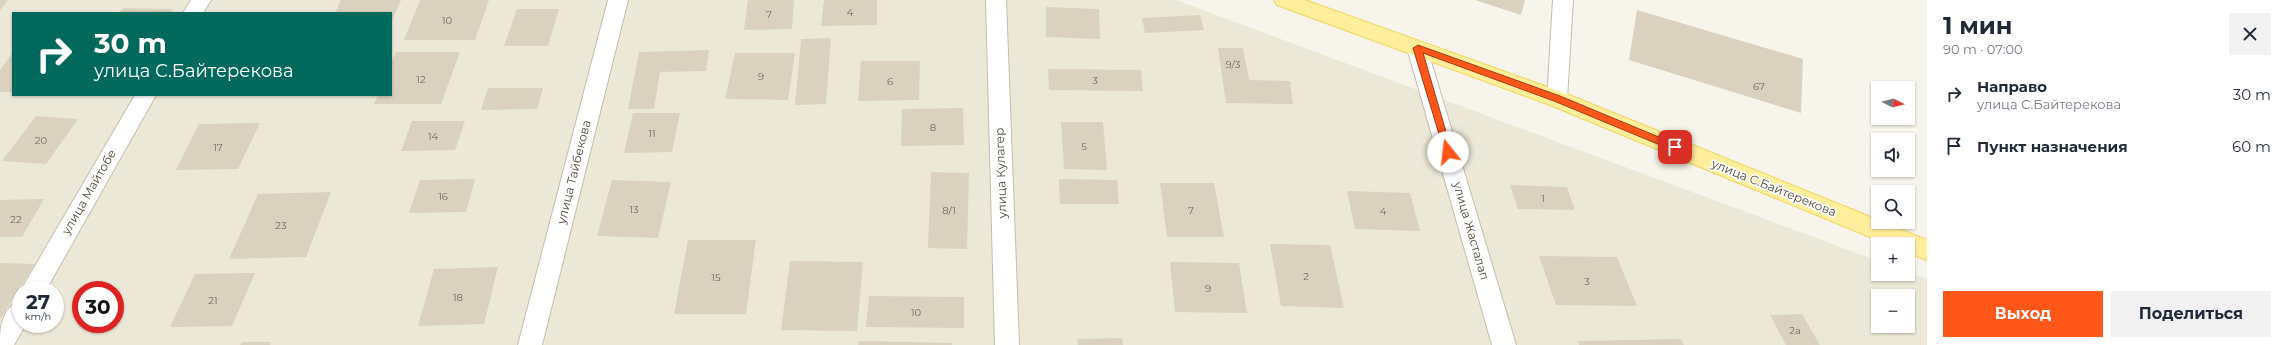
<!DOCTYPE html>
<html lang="ru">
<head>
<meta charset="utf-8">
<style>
	:root { --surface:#fff; --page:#f2f2f3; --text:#1f2937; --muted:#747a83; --accent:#ff571a }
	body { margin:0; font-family:Montserrat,sans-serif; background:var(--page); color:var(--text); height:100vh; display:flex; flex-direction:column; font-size:15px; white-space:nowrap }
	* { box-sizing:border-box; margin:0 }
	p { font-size:13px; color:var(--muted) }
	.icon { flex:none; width:22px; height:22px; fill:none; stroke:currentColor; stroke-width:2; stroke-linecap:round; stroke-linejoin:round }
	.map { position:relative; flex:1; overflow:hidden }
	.panel { display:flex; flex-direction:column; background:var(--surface); width:360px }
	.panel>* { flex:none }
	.guide { position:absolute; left:12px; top:12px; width:380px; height:84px; border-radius:0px; box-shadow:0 1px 3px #0004; background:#00695c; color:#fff; overflow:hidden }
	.needle { width:26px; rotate:96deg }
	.fabs { position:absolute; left:1871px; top:81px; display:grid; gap:8px }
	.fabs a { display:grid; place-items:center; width:44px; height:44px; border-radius:0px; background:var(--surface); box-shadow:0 1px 3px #0004; font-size:20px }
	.speed { position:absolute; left:12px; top:281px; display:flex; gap:8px; font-size:20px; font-weight:700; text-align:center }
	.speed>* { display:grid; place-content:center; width:52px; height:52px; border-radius:50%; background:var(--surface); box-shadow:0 1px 3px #0004; line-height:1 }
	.speed small { font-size:10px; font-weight:400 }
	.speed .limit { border:6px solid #d22; background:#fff; color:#111 }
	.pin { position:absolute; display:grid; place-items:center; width:34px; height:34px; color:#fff; margin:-17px; border-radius:8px; box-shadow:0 2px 6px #0006 }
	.me { position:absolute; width:44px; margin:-22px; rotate:344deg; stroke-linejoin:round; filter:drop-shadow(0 0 3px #0008) }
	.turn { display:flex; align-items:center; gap:14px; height:84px; padding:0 16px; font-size:18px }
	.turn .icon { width:52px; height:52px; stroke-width:2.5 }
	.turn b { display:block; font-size:28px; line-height:34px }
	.round { display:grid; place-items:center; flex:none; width:42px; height:42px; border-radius:0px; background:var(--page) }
	.headline { display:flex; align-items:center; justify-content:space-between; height:68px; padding:0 16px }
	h1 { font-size:24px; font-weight:700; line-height:30px }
	.cta { display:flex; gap:8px; margin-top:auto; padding:8px 16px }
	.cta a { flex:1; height:46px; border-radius:0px; background:var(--accent); color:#fff; font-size:16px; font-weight:700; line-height:46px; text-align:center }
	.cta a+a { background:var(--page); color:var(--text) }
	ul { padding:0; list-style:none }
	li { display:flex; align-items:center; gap:12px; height:52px; padding:0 16px }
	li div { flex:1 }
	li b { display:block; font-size:15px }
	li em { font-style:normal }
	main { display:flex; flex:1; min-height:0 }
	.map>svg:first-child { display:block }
	.residential { fill:#ebe8d8; fill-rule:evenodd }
	.building { fill:#dad2bf }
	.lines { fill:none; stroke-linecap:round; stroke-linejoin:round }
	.minor-casing { stroke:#c4beac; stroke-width:2 }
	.major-casing { stroke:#f0d55f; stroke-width:2 }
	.minor { fill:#fff; fill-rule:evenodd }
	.major { fill:#ffee9c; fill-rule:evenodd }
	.route { fill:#ff571a; stroke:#a63911 }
	.labels { text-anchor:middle; stroke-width:3.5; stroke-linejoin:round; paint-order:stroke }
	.number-label { font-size:10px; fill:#706a59 }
	.street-label { font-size:12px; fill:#4c4737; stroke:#fff }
</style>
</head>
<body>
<main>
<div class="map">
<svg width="1927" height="345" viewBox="0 0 1927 345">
	<rect width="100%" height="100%" fill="#f7f5eb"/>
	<!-- residential -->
	<path class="residential" d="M0 0H1176L1878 261V274H1908V272L1927 279V345H0ZM13 13H391V95H13ZM21 290H55V324H21ZM81 290H115V324H81ZM1878 296H1908V326H1878Z"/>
	<!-- building -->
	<path class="building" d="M0 0H8L0 10Z
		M341 0H401L391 23V13H335Z
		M420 0H489L475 40H404Z
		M748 0H794L792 29 744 30Z
		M824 0H877V25L821 26Z
		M1475 0H1525L1521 15Z
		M1046 7 1099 9 1100 39 1046 37Z
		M123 8 173 9 170 13H119Z
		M517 9H559L548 46H504Z
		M1637 10 1803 59 1801 113 1629 60Z
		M1200 15 1204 30 1145 33 1142 18Z
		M831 38 826 104 795 105 801 39Z
		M1218 48H1243L1249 80 1290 81 1293 104 1226 103Z
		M709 50 706 71 660 72 654 109H628L639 52Z
		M13 52V92H0V70Z
		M396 52H460L441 104H374L378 95H391V63Z
		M735 53H795L788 100 725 99Z
		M861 61H920L919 100 858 101Z
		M1048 69 1141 70 1143 91 1049 90Z
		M488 88H543L537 109 481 110Z
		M963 108 964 145 901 146 902 109Z
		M633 113H680L672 152 624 153Z
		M36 116 78 119 46 164 2 161Z
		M412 121H465L455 150 401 151Z
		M1061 122H1103L1107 170 1064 169Z
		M260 123 238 169 176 170 199 124Z
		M931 172 969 173 967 249 928 248Z
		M475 179 466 212 409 213 420 180Z
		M1059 179 1117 180 1119 204H1060Z
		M612 180 671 182 658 238 597 236Z
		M1160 183H1214L1224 237H1167Z
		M1510 185 1567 187 1575 210 1518 209Z
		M1347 191 1410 193 1420 231 1355 229Z
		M331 192 306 257 229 259 258 194Z
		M44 199 22 237H0V200Z
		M688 240H756L746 314H674Z
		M1270 244 1330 245 1344 308 1281 306Z
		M1539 256 1617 257 1637 306 1556 305Z
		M790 261 863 262 857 331 781 330Z
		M1170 262 1239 263 1247 313 1175 312Z
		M0 263 35 264 0 319Z
		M498 267 484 324 418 326 434 269Z
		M255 273 232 326 170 327 195 274Z
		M869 296 964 297V328L866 327Z
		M1802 314 1820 345H1786L1770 315Z
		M1122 338 1123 345H1078L1077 339Z
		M1681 339 1684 345H1579L1578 341Z
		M859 341 952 343V345H858Z
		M242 342H271L270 345H240Z"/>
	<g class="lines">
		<defs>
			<path id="minor" d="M191 0H211L203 13H183Z
				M608 0H628L542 345H518Z
				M986 0H1006L1019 345H995Z
				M1553 0H1573L1567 99 1564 105 1557 107 1550 105 1547 99Z
				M1417 41 1424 43 1427 48 1516 345H1492L1407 48 1410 43Z
				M135 95H156L46 290H21Z
				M21 300V324H26L14 345H0C0 327 2 307 21 300Z"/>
			<path id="major" d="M1274 0H1305L1564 93 1878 220V222H1883L1927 240V260L1908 253V244H1887L1550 105 1277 5Z"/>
		</defs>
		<!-- minor casing -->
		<use href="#minor" class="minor-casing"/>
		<!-- major casing -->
		<use href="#major" class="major-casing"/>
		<!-- minor -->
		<use href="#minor" class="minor"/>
		<!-- major -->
		<use href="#major" class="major"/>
	</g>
	<!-- route -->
	<path class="route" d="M1418 45 1560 96 1678 145 1680 147 1675 151 1672 150 1554 101 1423 53 1452 152 1448 155 1445 154 1413 48Z"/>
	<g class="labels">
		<!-- number labels -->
		<g class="number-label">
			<text x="850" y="16">4</text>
			<text x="769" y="18">7</text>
			<text x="447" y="24">10</text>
			<text x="1233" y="68">9/3</text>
			<text x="761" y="80">9</text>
			<text x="421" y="83">12</text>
			<text x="1095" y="84">3</text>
			<text x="890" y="85">6</text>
			<text x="1759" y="90">67</text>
			<text x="933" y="131">8</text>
			<text x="652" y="137">11</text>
			<text x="433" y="140">14</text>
			<text x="41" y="144">20</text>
			<text x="1084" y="150">5</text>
			<text x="218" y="151">17</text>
			<text x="443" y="200">16</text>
			<text x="1543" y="202">1</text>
			<text x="634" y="213">13</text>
			<text x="949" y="214">8/1</text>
			<text x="1191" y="214">7</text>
			<text x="1383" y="215">4</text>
			<text x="16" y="223">22</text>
			<text x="281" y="229">23</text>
			<text x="1306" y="280">2</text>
			<text x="716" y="281">15</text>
			<text x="1587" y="285">3</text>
			<text x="1208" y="292">9</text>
			<text x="458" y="301">18</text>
			<text x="213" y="304">21</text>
			<text x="916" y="316">10</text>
			<text x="1795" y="334">2а</text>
		</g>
		<!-- street labels -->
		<g class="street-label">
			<text transform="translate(574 172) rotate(-76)" y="4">улица Тайбекова</text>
			<text transform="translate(1001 173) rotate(-92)" y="4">улица Кулагер</text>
			<text transform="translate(1774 188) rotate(22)" y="4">улица С.Байтерекова</text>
			<text transform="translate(89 192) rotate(-60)" y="4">улица Майтобе</text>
			<text transform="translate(1471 231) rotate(74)" y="4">улица Жасталап</text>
		</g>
	</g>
</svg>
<div class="fabs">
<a><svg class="needle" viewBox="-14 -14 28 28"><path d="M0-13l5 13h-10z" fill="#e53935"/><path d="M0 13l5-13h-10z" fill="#747a83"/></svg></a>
<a><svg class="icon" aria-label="sound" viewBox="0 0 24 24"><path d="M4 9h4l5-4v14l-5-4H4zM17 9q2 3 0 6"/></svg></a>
<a><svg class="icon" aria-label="search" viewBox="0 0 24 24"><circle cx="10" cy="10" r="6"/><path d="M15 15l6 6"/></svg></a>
<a>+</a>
<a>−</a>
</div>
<div class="speed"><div>27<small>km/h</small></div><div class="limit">30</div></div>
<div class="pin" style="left:1675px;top:147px;background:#d93025"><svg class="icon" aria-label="arrive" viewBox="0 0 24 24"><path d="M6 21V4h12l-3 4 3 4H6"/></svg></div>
<svg class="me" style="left:1448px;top:152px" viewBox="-20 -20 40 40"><circle r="19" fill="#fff"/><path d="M0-13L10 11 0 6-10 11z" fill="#ff571a"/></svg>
<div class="guide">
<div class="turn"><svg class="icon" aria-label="right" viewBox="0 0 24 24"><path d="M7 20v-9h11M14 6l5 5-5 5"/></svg><div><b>30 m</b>улица С.Байтерекова</div></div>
</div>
</div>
<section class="panel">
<div class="headline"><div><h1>1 мин</h1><p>90 m · 07:00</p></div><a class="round"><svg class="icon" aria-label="close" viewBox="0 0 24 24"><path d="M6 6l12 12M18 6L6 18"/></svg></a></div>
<ul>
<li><svg class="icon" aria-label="right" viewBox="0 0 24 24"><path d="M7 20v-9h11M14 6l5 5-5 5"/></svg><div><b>Направо</b><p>улица С.Байтерекова</p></div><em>30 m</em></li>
<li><svg class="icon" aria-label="arrive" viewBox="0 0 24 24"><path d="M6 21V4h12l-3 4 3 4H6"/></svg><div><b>Пункт назначения</b></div><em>60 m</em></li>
</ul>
<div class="cta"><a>Выход</a><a>Поделиться</a></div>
</section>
</main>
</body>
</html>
